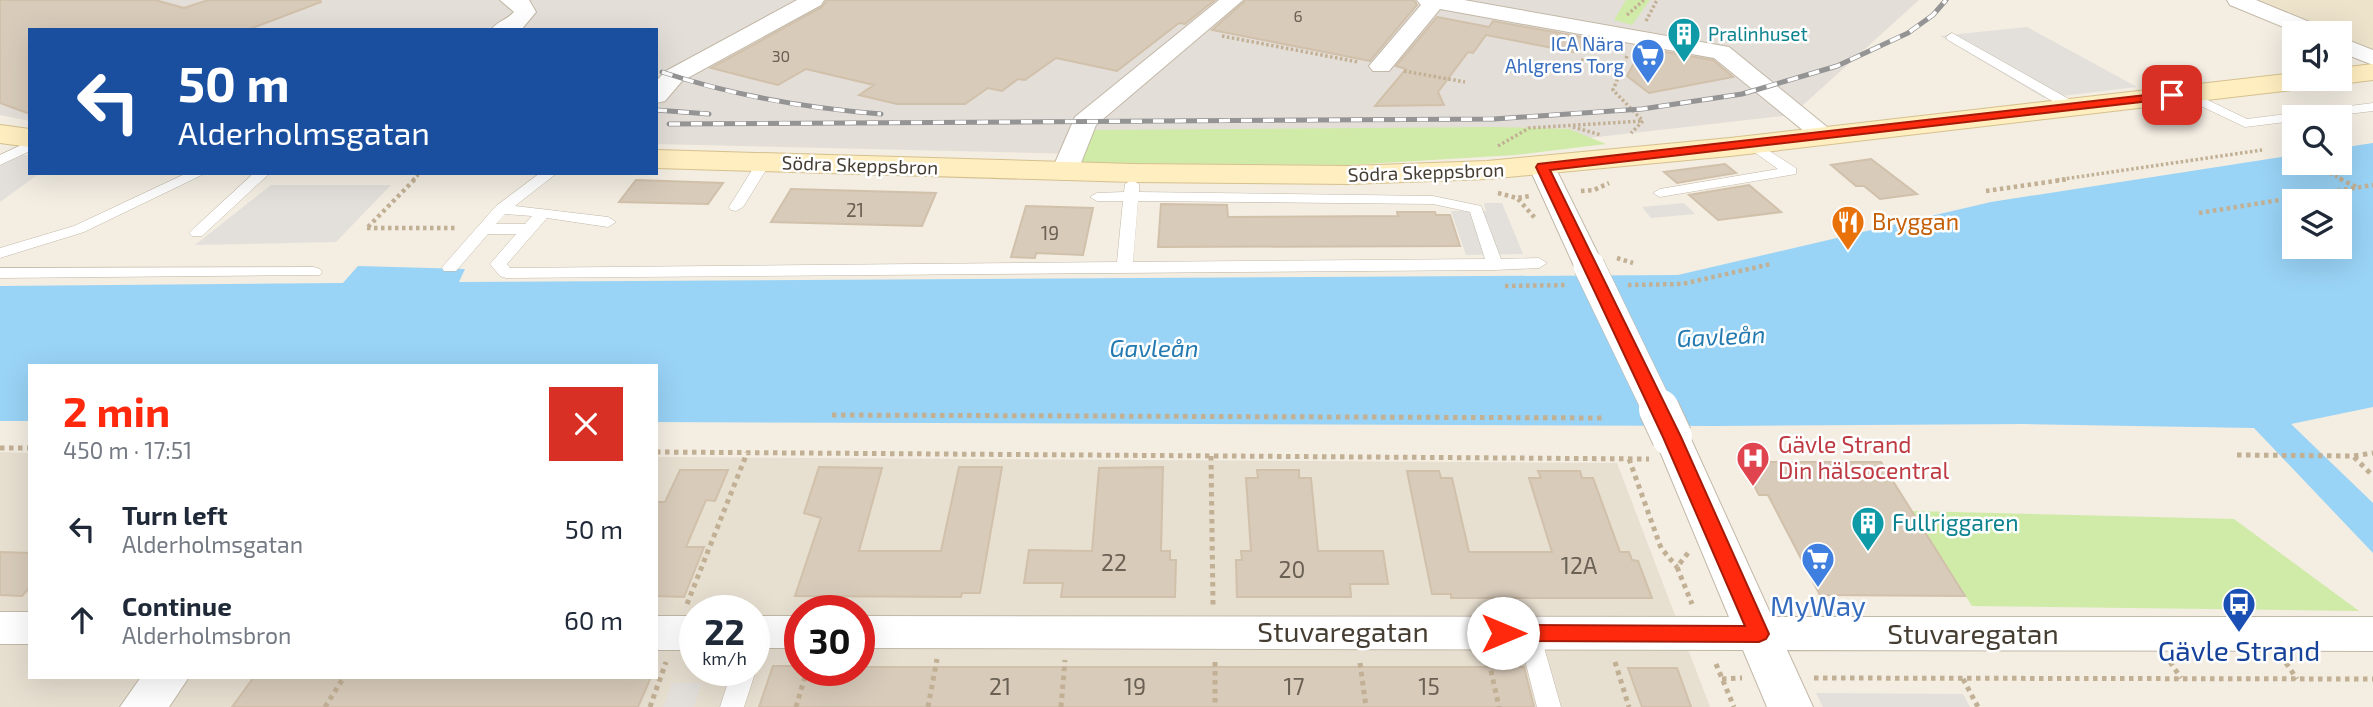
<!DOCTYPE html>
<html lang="en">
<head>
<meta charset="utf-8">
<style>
	:root { --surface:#fff; --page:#f2f2f3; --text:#1f2937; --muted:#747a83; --accent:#ff290d }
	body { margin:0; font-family:"Exo 2",sans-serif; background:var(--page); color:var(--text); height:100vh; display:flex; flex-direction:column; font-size:26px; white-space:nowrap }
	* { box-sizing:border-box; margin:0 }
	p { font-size:23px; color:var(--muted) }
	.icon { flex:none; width:38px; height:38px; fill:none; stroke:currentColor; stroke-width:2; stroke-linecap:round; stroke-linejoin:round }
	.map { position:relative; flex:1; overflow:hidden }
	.drawer { position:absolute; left:28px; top:364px; width:630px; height:315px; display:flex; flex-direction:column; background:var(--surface); border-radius:0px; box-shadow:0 7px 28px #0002 }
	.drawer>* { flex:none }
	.top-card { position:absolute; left:28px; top:28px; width:630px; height:147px; border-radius:0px; box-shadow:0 7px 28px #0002; background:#1a4fa0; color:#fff; overflow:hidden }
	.controls { position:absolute; left:2282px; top:21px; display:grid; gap:14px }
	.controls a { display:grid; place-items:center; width:70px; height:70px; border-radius:0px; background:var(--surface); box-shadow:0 7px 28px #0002; font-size:35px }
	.speed { position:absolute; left:679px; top:595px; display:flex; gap:14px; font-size:35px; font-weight:700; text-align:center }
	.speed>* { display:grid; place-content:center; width:91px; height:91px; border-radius:50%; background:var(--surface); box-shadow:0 7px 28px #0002; line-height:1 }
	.speed small { font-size:18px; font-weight:400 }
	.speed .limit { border:10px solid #d22; background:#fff; color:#111 }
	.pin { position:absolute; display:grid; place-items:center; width:60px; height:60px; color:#fff; margin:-30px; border-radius:14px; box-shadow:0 4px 10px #0006 }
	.me { position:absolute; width:77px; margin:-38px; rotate:90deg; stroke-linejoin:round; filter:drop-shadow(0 0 5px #0008) }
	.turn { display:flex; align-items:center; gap:24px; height:147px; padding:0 35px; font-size:32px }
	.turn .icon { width:91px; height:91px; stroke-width:2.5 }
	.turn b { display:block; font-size:49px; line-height:60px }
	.round { display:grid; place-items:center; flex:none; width:74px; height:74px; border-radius:0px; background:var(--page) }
	.summary { display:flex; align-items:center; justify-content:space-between; height:119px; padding:0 35px }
	h1 { font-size:42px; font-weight:700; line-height:52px; color:var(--accent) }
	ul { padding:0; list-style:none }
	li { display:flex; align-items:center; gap:21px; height:91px; padding:0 35px }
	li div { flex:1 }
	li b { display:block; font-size:26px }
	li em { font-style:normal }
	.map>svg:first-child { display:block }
	.residential { fill:#e7dfd0; fill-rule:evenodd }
	.industrial { fill:#e4ded8 }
	.education { fill:#ede3cb }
	.green { fill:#cfeba7 }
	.parking { fill:#e3e0dc }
	.water { fill:#99d3f6; fill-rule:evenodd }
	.building { fill:#d8cbba; stroke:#d1c0aa; stroke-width:2 }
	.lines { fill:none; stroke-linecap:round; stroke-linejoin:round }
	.lane-casing { stroke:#c2b8a7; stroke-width:1 }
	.street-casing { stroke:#c2b8a7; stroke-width:2 }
	.secondary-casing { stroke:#d6c18e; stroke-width:2 }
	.path-far2 { stroke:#c2b095; stroke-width:3.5; stroke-dasharray:2.5 2.5; stroke-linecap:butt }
	.path-far1 { stroke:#c2b095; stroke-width:4.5; stroke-dasharray:3.5 3.5; stroke-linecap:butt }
	.path { stroke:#c2b095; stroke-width:5; stroke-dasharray:4.5 4.5; stroke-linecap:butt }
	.lane { fill:#fff; fill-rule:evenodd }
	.street { fill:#fff; fill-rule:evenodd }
	.secondary { fill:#ffeec0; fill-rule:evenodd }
	.rail-casing { stroke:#949494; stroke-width:5 }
	.rail { stroke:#fff; stroke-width:3.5; stroke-dasharray:11; stroke-linecap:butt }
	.street-bridge-far1-casing { stroke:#c2b8a7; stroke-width:32; stroke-linecap:butt }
	.street-bridge-casing { stroke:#c2b8a7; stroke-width:42; stroke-linecap:butt }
	.street-bridge-far1 { stroke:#fff; stroke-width:31 }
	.street-bridge { stroke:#fff; stroke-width:40 }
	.route { fill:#ff290d; stroke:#a61b08; stroke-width:2 }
	.labels { text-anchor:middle; stroke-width:5; stroke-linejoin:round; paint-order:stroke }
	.far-number-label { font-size:16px; fill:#6a6054 }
	.far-culture-label { font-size:19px; fill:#0d838f; stroke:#fff; text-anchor:start }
	.far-shop-label { font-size:19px; fill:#366cbe; stroke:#fff; text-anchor:end }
	.far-street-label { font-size:19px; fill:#453d32; stroke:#fff }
	.number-label { font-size:19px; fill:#6a6054 }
	.food-label { font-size:23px; fill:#c56008; stroke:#fff; text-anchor:start }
	.health-label { font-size:23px; fill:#be3a42; stroke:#fff; text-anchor:start }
	.culture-label { font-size:23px; fill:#0d838f; stroke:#fff; text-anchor:start }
	.near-number-label { font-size:23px; fill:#6a6054 }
	.water-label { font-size:24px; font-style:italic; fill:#237ab0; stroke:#fff }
	.near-shop-label { font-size:28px; fill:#366cbe; stroke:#fff }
	.near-street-label { font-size:28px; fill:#453d32; stroke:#fff }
	.near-transit-label { font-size:28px; fill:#164399; stroke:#fff }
</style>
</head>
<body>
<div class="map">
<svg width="2373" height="707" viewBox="0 0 2373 707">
	<rect width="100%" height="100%" fill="#f3ede2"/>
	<!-- residential -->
	<path class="residential" d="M0 452 30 453V677H656V457L1617 463 1710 707H0ZM695 611H754V670H695ZM800 611H859V670H800Z"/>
	<!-- industrial -->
	<path class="industrial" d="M0 0H1919L1792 115 1571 140 1121 155 656 144V30H30V121L0 115Z"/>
	<!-- education -->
	<path class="education" d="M2244 0H2373V56L2340 42V33H2321Z"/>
	<!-- green -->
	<path class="green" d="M1626 0H1650L1632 25 1614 20Z
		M1494 127 1569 129 1606 144 1515 155 1349 165 1079 163 1087 130Z
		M1912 511 2234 519 2359 611 1972 606Z"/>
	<!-- parking -->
	<path class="parking" d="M2027 27 2137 87 2044 98 1940 36Z
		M0 155H30V173H40L0 202Z
		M271 185H391L336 242 195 245Z
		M1484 203H1502L1523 254 1466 255 1451 211H1486Z
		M1684 203 1695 214 1651 218 1642 207Z
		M672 683H702L694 707H663Z
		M1816 693 1963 694 1970 707H1823Z"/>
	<!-- water -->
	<path class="water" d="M2373 143V407L2291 424 2373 503V553L2254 428 2024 424 1716 426 656 422V366H30V421H0V286L343 283 358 266 465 269 459 282 1678 275 1991 202 2294 155V163H2340V148ZM2294 201H2340V247H2294Z"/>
	<!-- building -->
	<path class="building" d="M0 0H155L184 8 208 0H320L321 2 247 30H30V114L0 103Z
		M827 0H1215L1185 24 1179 23 1117 71 1056 58 1025 80 1018 79 1002 91 988 88 965 104H897L859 95 874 85 806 69 778 85 711 68 822 7Z
		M1246 0H1414L1417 5 1370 61 1212 30Z
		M1437 17 1489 27 1493 21 1587 38 1578 53 1486 35 1473 53 1468 52 1438 92 1444 105 1375 106 1406 69 1396 66Z
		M1642 48 1713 60 1733 77 1649 93 1627 76Z
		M1871 159 1917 194 1880 199 1864 186H1856L1831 165Z
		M1725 164 1736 173 1677 183 1664 172Z
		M636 180 723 183 708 204 619 202Z
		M1749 185 1781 212 1718 220 1689 195Z
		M791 189 936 193 922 226 771 222Z
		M1161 204 1227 205 1228 217 1398 216 1397 212H1435L1436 215H1450L1460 246 1158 247Z
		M1026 206 1093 208 1083 255 1036 253 1035 258 1011 257Z
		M1742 462H1881L1965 596 1820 595 1768 495H1759Z
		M819 467 882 468 859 551H941L959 467H1002L980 593H962L961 597 795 596 821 518 804 513Z
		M1163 467 1161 551H1170V560H1176L1175 597H1061L1063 583H1024L1029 550 1092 551 1099 468Z
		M680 470H728L715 501 706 500 686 547H704L684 597 656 596V502H665Z
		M1257 470H1299V478H1311L1318 551H1383L1388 584H1350L1351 597H1237L1236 560H1242L1241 551H1251L1246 478H1258Z
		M1407 471H1439L1441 478H1452L1469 552H1552L1529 478H1541L1538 471H1580L1582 478H1593L1620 552H1629L1632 560 1638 561 1652 598H1451V594H1432Z
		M0 552 30 553V587L22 596 0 595Z
		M773 666H800V670H859V667H1524L1534 707H759Z
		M1628 668H1677L1691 707H1642Z
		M254 677H651L638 707H232Z"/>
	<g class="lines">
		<defs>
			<path id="lane" d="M1952 33 2076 103 2078 106 2076 109H2066L1948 40 1946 37Z
				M2187 90 2247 119 2373 103V111L2323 117H2294V121L2245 127 2182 97 2181 94Z
				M1752 140 1796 168V174L1660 197 1653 193 1660 189 1778 169 1747 147V141Z
				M30 141V151L0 165V155Z
				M764 158 771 162 743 207 736 211 731 210 729 207 757 162Z
				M187 173H206L84 232 0 258V248L74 226Z
				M254 173H270L202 236H192L189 233 192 230Z
				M540 173H557L515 206 608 217 616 222 608 227 547 218 507 264 510 268 1117 262 1123 201H1097L1090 197 1097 193 1124 192 1125 184 1132 180 1139 184V192L1433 196 1481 206 1501 259 1539 258 1547 263 1539 268 1495 270 506 278 500 276 490 264 516 234H488L456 271H444L442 268 444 265 496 206ZM1138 201 1433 204 1470 212 1485 259 1133 262ZM505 214 532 216 525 224H496Z
				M314 267 320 269 322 272 320 275 0 278V268Z
				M1529 624 1537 627 1540 633 1561 707H1537L1518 633 1521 627Z
				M754 667 756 670 744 707H720L732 670H754Z"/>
			<path id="street" d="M500 0H529L536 12 521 30H491C497 21 507 20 514 12Z
				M797 0H824L821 5 682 81 665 101 656 103V81L666 71Z
				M1219 0H1243L1096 125 1075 178 1065 180 1055 178 1051 172 1075 117Z
				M1417 0H1464L1729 47 1837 135 1833 140 1824 143 1815 140 1714 58 1440 9 1389 71H1373L1369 66 1421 5Z
				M2227 0H2256L2324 28 2327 33H2298L2230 5Z
				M2340 37 2373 50V65L2340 52Z
				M1542 159 1552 161 1555 167 1604 266 1600 272 1589 275 1578 272 1574 266 1529 167 1532 161Z
				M1672 425 1685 429 1690 437 1772 617H2373V651L1787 650 1813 707H1767L1743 650 859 648V616L1729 617 1654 437 1659 429Z
				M0 612H30V644H0Z
				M656 616H695V650H656Z
				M754 616H800V648H754Z
				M141 677H189L169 707H120Z"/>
			<path id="secondary" d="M2373 64V80L2340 84 2330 82 2318 87 1730 156 1487 179 1349 184 1133 182 656 168V150L1133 164 1349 166 1487 161 1730 138 2294 73V79H2340V68Z
				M0 125 30 129V147L0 143Z"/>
		</defs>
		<!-- lane casing -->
		<use href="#lane" class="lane-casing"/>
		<!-- street casing -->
		<use href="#street" class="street-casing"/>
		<!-- secondary casing -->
		<use href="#secondary" class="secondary-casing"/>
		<!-- path-far2 -->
		<path class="path-far2" d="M1627 15 1644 0
			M1646 21 1657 0
			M1222 36 1358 62
			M1627 56 1613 90 1643 121 1631 133
			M1581 60 1622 67
			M1404 71 1465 82
			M1592 72 1601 66
			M1573 127 1601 135
			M1498 146 1529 128 1642 121
			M2308 163 2344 180
			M413 180 420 173
			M2057 180 2262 150"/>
		<!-- path-far1 -->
		<path class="path-far1" d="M2340 179 2357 187
			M1581 191 1594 190 1609 183
			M1986 191 2069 179
			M1498 193 1517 198 1530 196
			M1518 199 1535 218
			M2199 213 2373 185
			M368 227 415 179
			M367 228H457
			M1617 258 1633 263
			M1628 285 1682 284 1771 264
			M1505 286 1566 285"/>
		<!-- path -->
		<path class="path" d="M832 415 1604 418
			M0 448H30
			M656 452 1649 459
			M2237 455 2353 456 2373 453
			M1211 456 1213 605
			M2354 457 2373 476
			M1629 459 1661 548 1677 567
			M1688 553 1677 567 1692 604
			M687 604 747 453
			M1215 662V707
			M1489 662 1499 707
			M1615 662 1629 707
			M2170 662 2181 678
			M1360 663 1366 707
			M2286 663 2297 679
			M1716 664 1734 707
			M1814 678 2373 679
			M1722 679 1742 678
			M1963 679 1978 707
			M325 707 344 677
			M650 707 666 662
			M796 707 807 670
			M928 707 937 659
			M1061 707 1065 660"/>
		<!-- lane -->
		<use href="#lane" class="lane"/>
		<!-- street -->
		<use href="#street" class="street"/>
		<!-- secondary -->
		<use href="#secondary" class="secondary"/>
		<defs>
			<path id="rail" d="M662 72C734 96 806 108 881 114
				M656 110 709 114
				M669 124 1494 119 1642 109 1742 94 1837 66 1908 33 1933 15 1946 0"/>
		</defs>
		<!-- rail casing -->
		<use href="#rail" class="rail-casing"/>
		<!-- rail -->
		<use href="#rail" class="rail"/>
		<defs>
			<path id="street-bridge-far1" d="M1589 266 1659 411"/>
			<path id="street-bridge" d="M1659 409 1672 437"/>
		</defs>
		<!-- street-bridge-far1 casing -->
		<use href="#street-bridge-far1" class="street-bridge-far1-casing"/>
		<!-- street-bridge casing -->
		<use href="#street-bridge" class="street-bridge-casing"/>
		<!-- street-bridge-far1 -->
		<use href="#street-bridge-far1" class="street-bridge-far1"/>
		<!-- street-bridge -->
		<use href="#street-bridge" class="street-bridge"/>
	</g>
	<!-- route -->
	<path class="route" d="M2172 92 2177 95 2176 98 1550 170 1681 437 1769 634 1766 639 1759 642 1503 641 1495 639 1492 633 1495 628 1503 625 1745 626 1663 437 1536 167 1538 164Z"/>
	<!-- icons -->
	<defs>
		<symbol id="building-pin" viewBox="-11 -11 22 30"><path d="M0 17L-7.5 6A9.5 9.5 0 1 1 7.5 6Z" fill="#0f9aa8" stroke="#fff"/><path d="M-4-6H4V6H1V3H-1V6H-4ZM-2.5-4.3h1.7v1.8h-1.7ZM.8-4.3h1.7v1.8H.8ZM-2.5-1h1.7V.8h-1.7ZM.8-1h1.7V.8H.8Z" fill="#fff"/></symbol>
		<symbol id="supermarket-pin" viewBox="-11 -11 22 30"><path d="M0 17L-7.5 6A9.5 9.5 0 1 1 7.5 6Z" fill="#3f7fe0" stroke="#fff"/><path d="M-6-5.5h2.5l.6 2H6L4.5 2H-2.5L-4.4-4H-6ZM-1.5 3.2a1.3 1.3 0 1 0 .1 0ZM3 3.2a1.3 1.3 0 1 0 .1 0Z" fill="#fff"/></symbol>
		<symbol id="restaurant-pin" viewBox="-11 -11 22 30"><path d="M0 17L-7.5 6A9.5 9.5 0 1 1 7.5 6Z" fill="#e8710a" stroke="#fff"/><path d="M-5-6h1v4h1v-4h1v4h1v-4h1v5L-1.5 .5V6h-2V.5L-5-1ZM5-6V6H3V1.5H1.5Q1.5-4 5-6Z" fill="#fff"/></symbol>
		<symbol id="hospital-pin" viewBox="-11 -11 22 30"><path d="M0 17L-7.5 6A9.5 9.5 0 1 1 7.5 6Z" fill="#e0444e" stroke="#fff"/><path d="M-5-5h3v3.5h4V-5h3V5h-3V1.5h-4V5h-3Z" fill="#fff"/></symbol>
		<symbol id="bus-pin" viewBox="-11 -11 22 30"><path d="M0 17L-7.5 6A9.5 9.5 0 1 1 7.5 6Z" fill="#1a4fb4" stroke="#fff"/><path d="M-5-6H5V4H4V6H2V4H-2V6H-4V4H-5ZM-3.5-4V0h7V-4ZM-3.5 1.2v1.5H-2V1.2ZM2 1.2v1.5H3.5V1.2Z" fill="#fff"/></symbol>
	</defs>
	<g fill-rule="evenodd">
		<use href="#building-pin" x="1665" y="15" width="38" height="52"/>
		<use href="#supermarket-pin" x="1629" y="36" width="38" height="52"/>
		<use href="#restaurant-pin" x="1829" y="203" width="38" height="52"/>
		<use href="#hospital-pin" x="1734" y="439" width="38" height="52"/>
		<use href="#building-pin" x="1849" y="504" width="38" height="52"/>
		<use href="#supermarket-pin" x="1799" y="540" width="38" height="52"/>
		<use href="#bus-pin" x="2220" y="585" width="38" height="52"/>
	</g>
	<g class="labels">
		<!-- far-number labels -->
		<g class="far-number-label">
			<text x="1298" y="22">6</text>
			<text x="781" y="62">30</text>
		</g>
		<!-- far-culture labels -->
		<g class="far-culture-label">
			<text x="1708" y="41">Pralinhuset</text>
		</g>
		<!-- far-shop labels -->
		<g class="far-shop-label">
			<text x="1624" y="51">ICA Nära<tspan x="1624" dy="22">Ahlgrens Torg</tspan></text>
		</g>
		<!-- far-street labels -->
		<g class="far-street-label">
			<text transform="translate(860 165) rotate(2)" y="7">Södra Skeppsbron</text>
			<text transform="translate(1426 172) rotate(-2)" y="7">Södra Skeppsbron</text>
		</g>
		<!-- number labels -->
		<g class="number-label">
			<text x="855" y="217">21</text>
			<text x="1050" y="240">19</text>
		</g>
		<!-- food labels -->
		<g class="food-label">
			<text x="1872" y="230">Bryggan</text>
		</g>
		<!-- health labels -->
		<g class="health-label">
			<text x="1778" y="453">Gävle Strand<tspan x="1778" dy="26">Din hälsocentral</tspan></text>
		</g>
		<!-- culture labels -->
		<g class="culture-label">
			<text x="1892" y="531">Fullriggaren</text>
		</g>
		<!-- near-number labels -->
		<g class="near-number-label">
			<text x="1114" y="571">22</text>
			<text x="1579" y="574">12A</text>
			<text x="1292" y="578">20</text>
			<text x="1000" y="695">21</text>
			<text x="1135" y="695">19</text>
			<text x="1294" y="695">17</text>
			<text x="1429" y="695">15</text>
		</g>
		<!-- water labels -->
		<g class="water-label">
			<text transform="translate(1721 337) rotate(-3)" y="8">Gavleån</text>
			<text x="1154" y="357">Gavleån</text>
		</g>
		<!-- near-shop labels -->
		<g class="near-shop-label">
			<text x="1818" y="616">MyWay</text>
		</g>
		<!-- near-street labels -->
		<g class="near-street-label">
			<text x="1343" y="642">Stuvaregatan</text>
			<text x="1973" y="644">Stuvaregatan</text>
		</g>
		<!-- near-transit labels -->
		<g class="near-transit-label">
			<text x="2239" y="661">Gävle Strand</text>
		</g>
	</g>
</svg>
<div class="controls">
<a><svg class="icon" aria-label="sound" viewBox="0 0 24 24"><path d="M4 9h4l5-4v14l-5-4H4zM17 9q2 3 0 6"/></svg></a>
<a><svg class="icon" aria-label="search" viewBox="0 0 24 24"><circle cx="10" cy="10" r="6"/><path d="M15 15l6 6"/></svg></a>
<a><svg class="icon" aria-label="layers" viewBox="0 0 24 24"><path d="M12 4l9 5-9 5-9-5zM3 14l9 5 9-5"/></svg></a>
</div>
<div class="speed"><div>22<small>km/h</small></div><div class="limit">30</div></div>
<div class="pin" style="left:2172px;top:95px;background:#d93025"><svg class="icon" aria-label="arrive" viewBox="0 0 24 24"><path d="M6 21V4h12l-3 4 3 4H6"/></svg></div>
<svg class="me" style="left:1503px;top:633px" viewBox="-20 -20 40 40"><circle r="19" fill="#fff"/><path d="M0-13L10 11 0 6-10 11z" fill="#ff290d"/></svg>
<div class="top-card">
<div class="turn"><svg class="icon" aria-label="left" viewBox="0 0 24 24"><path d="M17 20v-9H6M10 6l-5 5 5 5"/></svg><div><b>50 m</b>Alderholmsgatan</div></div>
</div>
<section class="drawer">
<div class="summary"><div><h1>2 min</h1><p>450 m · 17:51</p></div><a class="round" style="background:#d93025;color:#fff"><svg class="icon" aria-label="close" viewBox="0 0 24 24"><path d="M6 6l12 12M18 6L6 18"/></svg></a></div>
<ul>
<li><svg class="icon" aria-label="left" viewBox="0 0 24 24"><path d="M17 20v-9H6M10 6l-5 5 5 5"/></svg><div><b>Turn left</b><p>Alderholmsgatan</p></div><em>50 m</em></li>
<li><svg class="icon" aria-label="ahead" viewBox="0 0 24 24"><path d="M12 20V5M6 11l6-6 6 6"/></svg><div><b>Continue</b><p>Alderholmsbron</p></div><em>60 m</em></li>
</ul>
</section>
</div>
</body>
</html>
